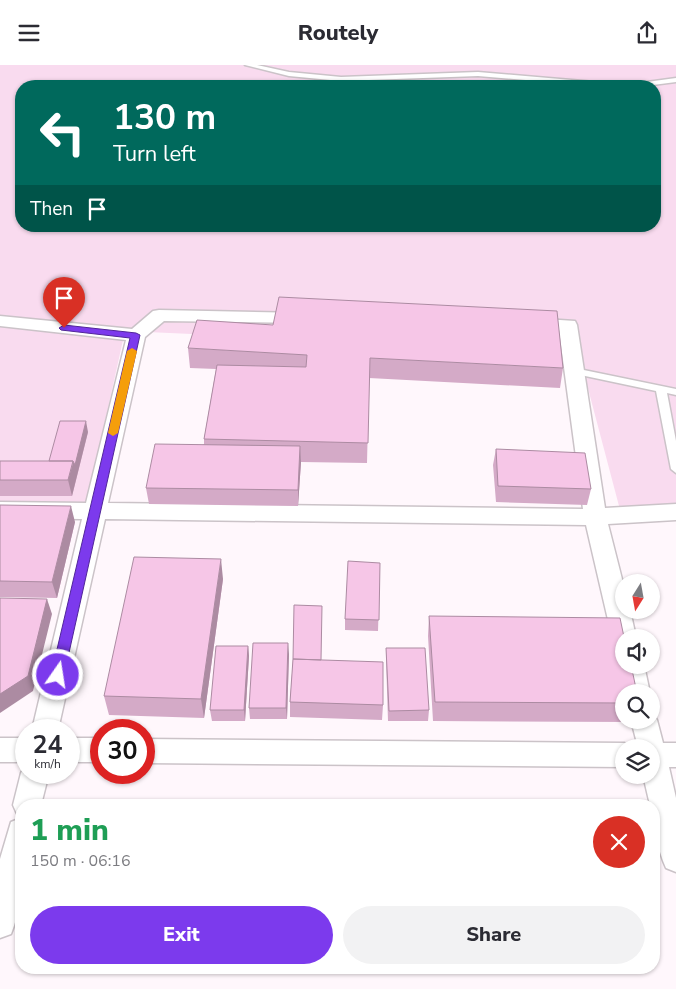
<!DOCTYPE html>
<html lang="en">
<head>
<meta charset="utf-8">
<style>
	:root { --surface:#fff; --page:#f2f2f3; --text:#2b2b33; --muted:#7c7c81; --accent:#7c3aed }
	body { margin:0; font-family:"Nunito Sans",sans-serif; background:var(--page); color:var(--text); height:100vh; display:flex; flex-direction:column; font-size:19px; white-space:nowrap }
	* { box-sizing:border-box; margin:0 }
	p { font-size:16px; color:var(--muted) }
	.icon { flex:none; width:28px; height:28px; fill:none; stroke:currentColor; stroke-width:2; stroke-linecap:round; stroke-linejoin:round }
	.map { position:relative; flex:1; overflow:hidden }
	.panel { position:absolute; left:15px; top:734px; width:645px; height:175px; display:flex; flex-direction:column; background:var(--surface); border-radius:20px; box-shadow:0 1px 4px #0004 }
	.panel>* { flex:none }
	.hud { position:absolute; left:15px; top:15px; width:646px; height:152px; border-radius:20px; box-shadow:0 1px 4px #0004; background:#00695c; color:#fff; overflow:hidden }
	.needle { width:32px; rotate:191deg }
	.buttons { position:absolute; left:615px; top:509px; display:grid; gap:10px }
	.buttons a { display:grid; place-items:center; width:45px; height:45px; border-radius:50%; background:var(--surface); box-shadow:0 1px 4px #0004; font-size:25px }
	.speed { position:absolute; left:15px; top:654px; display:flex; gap:10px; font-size:25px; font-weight:700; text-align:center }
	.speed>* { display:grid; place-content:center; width:65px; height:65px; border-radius:50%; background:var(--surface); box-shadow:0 1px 4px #0004; line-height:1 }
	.speed small { font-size:12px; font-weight:400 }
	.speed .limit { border:8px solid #d22; background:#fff; color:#111 }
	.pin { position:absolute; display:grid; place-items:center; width:42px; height:42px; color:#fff; margin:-51px -21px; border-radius:50% 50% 50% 0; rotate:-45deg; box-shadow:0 0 5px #0007 }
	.pin .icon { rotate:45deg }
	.me { position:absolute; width:55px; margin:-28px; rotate:13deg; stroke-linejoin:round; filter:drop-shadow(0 0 4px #0008) }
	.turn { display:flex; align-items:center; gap:18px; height:105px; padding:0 15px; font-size:22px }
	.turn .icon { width:65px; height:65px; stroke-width:2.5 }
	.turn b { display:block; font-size:35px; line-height:42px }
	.then { display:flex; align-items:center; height:48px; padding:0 15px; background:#0003; gap:10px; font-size:19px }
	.round { display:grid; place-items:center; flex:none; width:52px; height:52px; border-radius:26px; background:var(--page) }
	.summary { display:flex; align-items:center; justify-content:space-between; height:85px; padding:0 15px }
	h1 { font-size:30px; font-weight:800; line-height:38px; color:#1e9e55 }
	.primary-button { display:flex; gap:10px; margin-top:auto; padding:10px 15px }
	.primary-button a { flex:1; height:58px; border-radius:30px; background:var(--accent); color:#fff; font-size:20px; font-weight:800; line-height:58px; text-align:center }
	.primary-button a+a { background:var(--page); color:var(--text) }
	header { display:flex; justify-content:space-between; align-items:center; height:65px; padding:0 15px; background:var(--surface); font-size:22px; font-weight:800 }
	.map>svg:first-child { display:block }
	.green { fill:#f9dbef; fill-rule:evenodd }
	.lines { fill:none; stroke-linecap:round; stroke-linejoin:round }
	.service-casing { stroke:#cbc3c8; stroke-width:3 }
	.minor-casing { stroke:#cbc3c8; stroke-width:3 }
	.service { fill:#fff; fill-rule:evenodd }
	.minor { fill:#fff; fill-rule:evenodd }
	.wall { fill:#d4aac7 }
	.shaded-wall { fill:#ac8ba2 }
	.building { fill:#f6c6e7; stroke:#ac8ba2 }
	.route { fill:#7c3aed; stroke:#51269a }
	.slow { fill:#f59e0b }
</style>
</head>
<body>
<header><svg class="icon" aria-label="menu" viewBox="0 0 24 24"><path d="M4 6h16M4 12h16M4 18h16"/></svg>Routely<svg class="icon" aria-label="share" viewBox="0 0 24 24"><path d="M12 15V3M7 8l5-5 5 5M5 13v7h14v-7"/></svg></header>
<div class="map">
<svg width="676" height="924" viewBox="0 0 676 924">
	<rect width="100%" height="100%" fill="#fff7fc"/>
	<!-- green -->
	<path class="green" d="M0 0H676V445L619 441 571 259 246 246 236 271 125 266 87 438H0ZM21 21H655V161H21Z"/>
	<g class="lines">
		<defs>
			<path id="service" d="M245 0H257L289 7 341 12 478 7 618 19 621 21H597L478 11 341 16 289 11Z
				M676 13V17L645 21H629L632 19Z
				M574 303 676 324V330L667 328 676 376V408L671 404 656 326 571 308 569 306Z"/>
			<path id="minor" d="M159 245 305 248 311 249 314 253 311 257 305 258 164 256 145 272 108 438 583 444 559 265 523 263 521 259 523 255 530 253 575 256 577 260 605 443 676 439V455L608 459 624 522V545H630L636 572H624V582L615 579 612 572 586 460 105 454 58 665H32L82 454 0 453V437L86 438 126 275 0 261V251L132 264 153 246Z
				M624 592V600H644L650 628H624L618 600Z
				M651 646 657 655 663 678H676V702H669L676 733V807L666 803C657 783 654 761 654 740H650L643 710H651V682H638L631 655H651Z
				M0 673H26V697H0Z
				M69 673H101V697H69Z
				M144 674 624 678 634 682H624V702L144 698Z
				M26 699V708H49L41 740H21V751L17 749 13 740 21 708Z
				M21 753C23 789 25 835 11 869L0 873V794L11 757Z"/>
		</defs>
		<!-- service casing -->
		<use href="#service" class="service-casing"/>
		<!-- minor casing -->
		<use href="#minor" class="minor-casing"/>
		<!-- service -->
		<use href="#service" class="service"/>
		<!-- minor -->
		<use href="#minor" class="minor"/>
	</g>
	<!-- wall -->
	<path class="wall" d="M188 283 563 303 560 323 369 313 367 398 301 397 298 441 149 439 146 423 204 379V374L216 304 190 303Z
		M88 367 72 431H0V396H49Z
		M496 384 591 424 587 440 496 437 493 400Z
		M0 440 75 457 57 533 0 532Z
		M380 498 378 566 345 565V554Z
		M223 514 204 653 109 650 104 631Z
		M429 551 624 628V655H633L632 657 433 656 428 571Z
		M248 581 249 591 245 656H212L210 645Z
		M386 583 429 645 428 656H388L386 594Z
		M289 589 287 654H250L249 643Z
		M293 594 322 595 383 640 382 655 290 652V637Z"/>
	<!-- shaded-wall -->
	<path class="shaded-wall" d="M86 356 88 367 72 431 68 415Z
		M300 381 301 397 298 441V425Z
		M71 441 75 457 57 533 52 517Z
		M221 494 223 514 204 653 201 634Z
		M47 534 52 549 33 626 0 648V629Z
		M288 578 289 589 287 654 286 643Z
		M248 581 249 591 245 656 244 645Z"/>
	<!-- building -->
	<path class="building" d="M279 232 557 246 563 303 370 293 368 378 204 374 217 300 306 302 307 290 188 283 197 255 273 260Z
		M60 356H86L75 400 73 396H49Z
		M155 379 300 381 298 425 146 423Z
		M496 384 585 388 591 424 498 421Z
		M0 396H73L68 415H0Z
		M0 440 71 441 52 517 0 516Z
		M134 492 221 494 201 634 104 631Z
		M348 496 380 498 379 555 345 554Z
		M0 533 47 534 28 611 0 629Z
		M294 540 322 541 321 595 293 594Z
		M429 551 620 553 624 572V600H631L637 628H624V638L435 637Z
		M253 578H288L286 643H249Z
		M216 581H248L244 645H210Z
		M386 583H425L429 645 389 646Z
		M293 594 383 597V640L290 637Z"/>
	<!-- route -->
	<path class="route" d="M64 260 136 268 140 270 64 610 62 614 58 615 53 614 51 610 130 273 61 265 59 263Z"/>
	<!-- slow -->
	<path class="slow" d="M132 283 137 286 118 368 113 371 108 368 127 286Z"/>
</svg>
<div class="buttons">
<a><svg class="needle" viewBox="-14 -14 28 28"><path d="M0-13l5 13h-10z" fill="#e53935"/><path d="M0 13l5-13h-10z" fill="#7c7c81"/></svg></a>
<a><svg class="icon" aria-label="sound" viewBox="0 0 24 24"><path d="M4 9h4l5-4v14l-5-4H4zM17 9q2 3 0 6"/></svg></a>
<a><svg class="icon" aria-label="search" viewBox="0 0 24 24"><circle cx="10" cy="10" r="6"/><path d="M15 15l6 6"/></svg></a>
<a><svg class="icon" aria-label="layers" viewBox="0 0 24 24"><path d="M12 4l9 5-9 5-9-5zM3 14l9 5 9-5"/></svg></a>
</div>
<div class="speed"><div>24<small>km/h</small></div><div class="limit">30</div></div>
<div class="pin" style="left:64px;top:263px;background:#d93025"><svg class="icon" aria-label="arrive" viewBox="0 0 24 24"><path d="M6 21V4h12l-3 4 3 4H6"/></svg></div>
<svg class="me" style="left:58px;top:610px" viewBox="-20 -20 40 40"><circle r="17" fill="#7c3aed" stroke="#fff" stroke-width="3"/><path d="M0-11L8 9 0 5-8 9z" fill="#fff"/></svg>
<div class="hud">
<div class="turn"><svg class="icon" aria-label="left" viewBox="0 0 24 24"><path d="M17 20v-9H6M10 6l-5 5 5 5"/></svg><div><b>130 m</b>Turn left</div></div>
<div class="then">Then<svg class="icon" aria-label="arrive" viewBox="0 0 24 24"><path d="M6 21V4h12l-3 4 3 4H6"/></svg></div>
</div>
<section class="panel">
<div class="summary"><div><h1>1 min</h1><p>150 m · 06:16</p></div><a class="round" style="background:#d93025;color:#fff"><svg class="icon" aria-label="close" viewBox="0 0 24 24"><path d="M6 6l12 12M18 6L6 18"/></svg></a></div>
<div class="primary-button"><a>Exit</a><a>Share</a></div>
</section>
</div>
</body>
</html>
